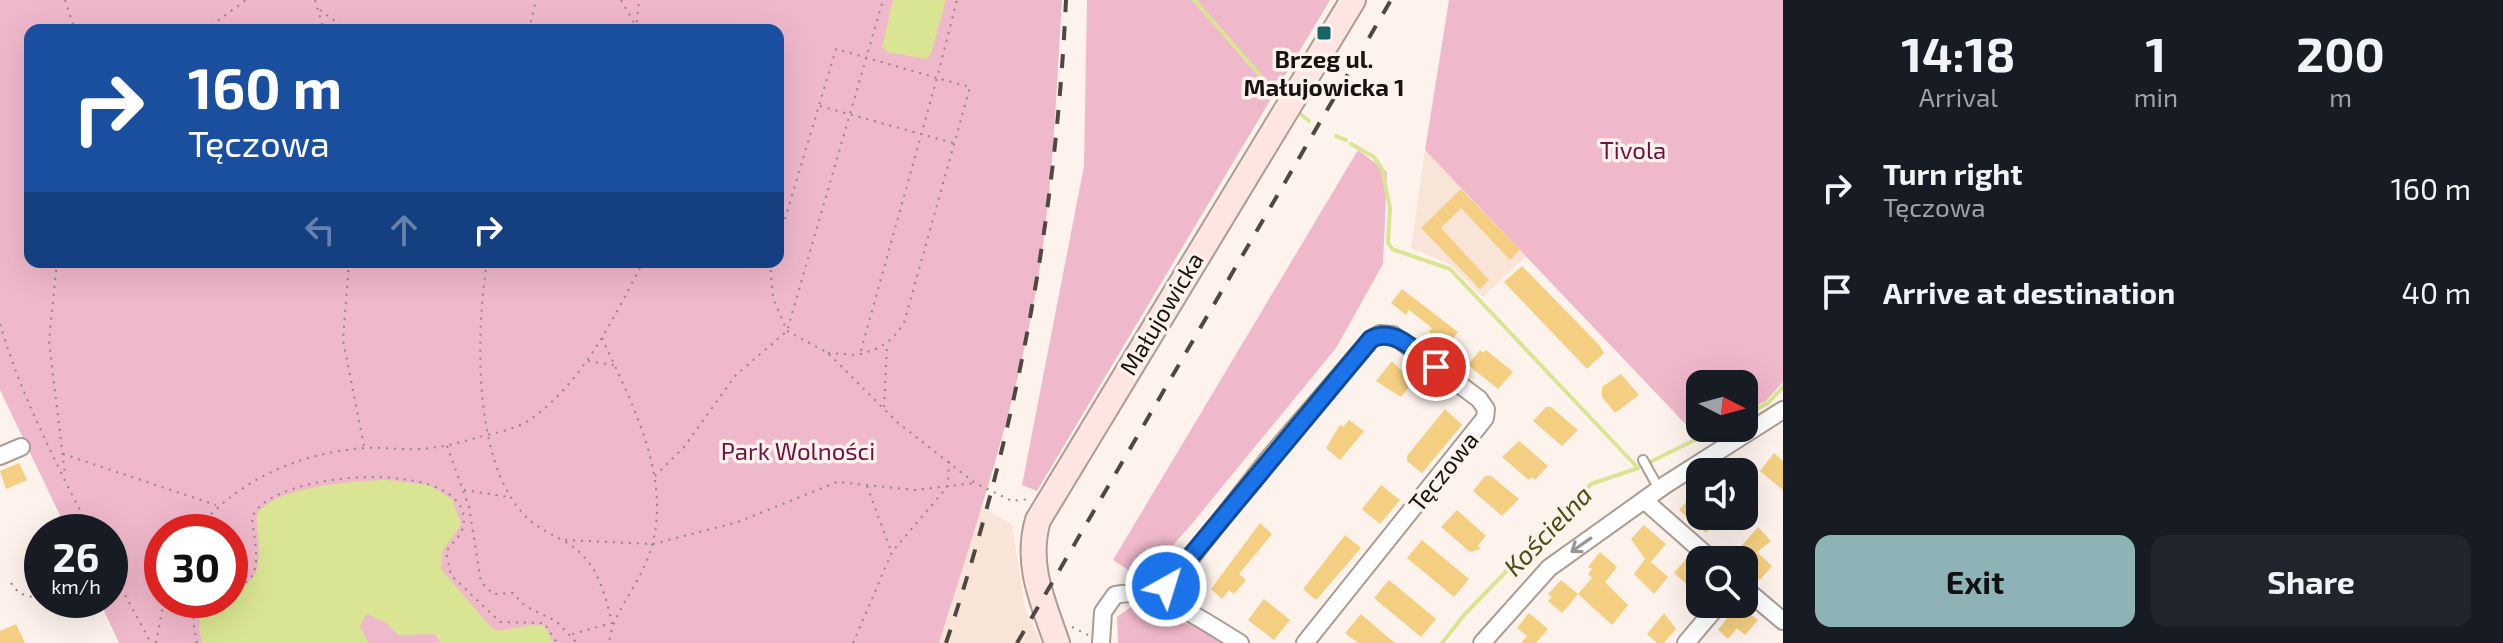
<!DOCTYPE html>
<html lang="en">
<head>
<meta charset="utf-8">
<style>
	:root { --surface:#171b24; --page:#20242c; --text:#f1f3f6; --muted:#9ea1a6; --accent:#8eb3b7 }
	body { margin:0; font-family:"Exo 2",sans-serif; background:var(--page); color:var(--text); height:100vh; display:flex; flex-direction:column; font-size:30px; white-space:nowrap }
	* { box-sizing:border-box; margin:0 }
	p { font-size:26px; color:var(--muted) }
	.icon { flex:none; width:44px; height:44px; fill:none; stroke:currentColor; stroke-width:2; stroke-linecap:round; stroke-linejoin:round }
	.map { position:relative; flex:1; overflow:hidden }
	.panel { display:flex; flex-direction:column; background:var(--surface); width:720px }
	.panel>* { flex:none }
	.hud { position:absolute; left:24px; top:24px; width:760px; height:244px; border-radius:16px; box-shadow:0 8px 32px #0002; background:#1a4fa0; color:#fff; overflow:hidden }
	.needle { width:52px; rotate:96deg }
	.fabs { position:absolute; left:1686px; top:370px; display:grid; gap:16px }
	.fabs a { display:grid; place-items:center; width:72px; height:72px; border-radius:16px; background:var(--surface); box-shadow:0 8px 32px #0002; font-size:40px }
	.speed { position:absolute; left:24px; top:514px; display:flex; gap:16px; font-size:40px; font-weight:700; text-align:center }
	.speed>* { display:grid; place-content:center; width:104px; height:104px; border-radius:50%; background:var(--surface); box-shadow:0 8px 32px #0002; line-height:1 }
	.speed small { font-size:20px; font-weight:400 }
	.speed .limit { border:12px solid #d22; background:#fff; color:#111 }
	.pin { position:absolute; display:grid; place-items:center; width:68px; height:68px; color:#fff; margin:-34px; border:4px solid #fff; border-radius:50%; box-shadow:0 2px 8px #0007 }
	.me { position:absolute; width:88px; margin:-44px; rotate:39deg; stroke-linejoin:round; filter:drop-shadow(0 0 6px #0008) }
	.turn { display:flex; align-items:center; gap:28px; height:168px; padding:0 32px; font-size:36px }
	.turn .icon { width:104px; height:104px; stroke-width:2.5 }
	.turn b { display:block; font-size:56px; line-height:68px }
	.lanes { display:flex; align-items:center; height:76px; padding:0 32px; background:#0003; justify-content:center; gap:40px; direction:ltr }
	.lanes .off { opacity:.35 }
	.eta { display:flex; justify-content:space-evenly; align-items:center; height:136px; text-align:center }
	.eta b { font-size:48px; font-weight:700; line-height:56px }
	.cta { display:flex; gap:16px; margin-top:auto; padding:16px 32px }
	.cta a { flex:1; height:92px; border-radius:16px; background:var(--accent); color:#111; font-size:32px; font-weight:700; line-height:92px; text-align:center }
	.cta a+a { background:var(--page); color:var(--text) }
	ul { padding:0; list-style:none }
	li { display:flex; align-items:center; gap:24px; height:104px; padding:0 32px }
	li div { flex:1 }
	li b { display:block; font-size:30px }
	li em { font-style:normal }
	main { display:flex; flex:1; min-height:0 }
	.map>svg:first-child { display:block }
	.built { fill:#f9e5d7 }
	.green { fill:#f0b8cb; fill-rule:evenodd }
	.water { fill:#dae593 }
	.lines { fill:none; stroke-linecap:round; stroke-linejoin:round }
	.stream { stroke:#dae593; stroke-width:4 }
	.building { fill:#f4cf81 }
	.lane-casing { stroke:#a99d94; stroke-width:12 }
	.street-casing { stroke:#a99d94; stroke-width:20 }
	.secondary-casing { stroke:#a99d94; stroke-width:28 }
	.path { stroke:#918984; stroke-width:2; stroke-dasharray:2 6; stroke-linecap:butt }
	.lane { stroke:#fff; stroke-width:8 }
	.street { stroke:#fff; stroke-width:16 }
	.secondary { stroke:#fee5e2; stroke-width:24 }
	.rail { stroke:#4e4844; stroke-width:4; stroke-dasharray:14 14; stroke-linecap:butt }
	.oneway { stroke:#979593 }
	.route-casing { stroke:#114b97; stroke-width:20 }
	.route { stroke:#1a73e8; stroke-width:14 }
	.poi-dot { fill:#15646a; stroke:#fef3ec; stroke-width:3 }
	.labels { text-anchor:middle; stroke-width:7; stroke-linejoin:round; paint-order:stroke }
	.poi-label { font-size:24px; font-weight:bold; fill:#171310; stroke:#fef3ec }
	.park-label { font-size:24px; fill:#721040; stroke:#fef3ec }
	.street-label { font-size:24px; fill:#171310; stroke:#fef3ec }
	.water-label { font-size:26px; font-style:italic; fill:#494f12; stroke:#fef3ec }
</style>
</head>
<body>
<main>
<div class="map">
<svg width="1783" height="643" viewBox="0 0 1783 643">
	<rect width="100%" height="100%" fill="#fef3ec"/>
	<!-- built -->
	<path class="built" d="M1425 150 1526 256 1483 297 1451 265 1411 248Z
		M967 499 1012 524 1025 608 1041 643H916Z"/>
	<!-- green -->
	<path class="green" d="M0 0H1062C1056 95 1053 191 1037 285 1016 407 976 525 939 643H119L99 600H110V532H68L0 390ZM30 30H778V262H30ZM162 532H230V600H162Z
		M1087 0H1330L1037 491 1022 485 1084 166Z
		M1449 0H1783V382L1766 401 1744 411V384H1700V428H1704L1694 433 1425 150Z
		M1358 150 1387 172 1383 264 1336 348 1190 526 1142 579 1113 560Z
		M1138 602 1230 643H1118L1117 617Z"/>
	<!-- water -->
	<path class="water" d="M893 0H946L931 54 926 59 887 52 882 47Z
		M387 480 428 485 452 499 461 525 443 550 441 569 488 624 496 631 535 625 545 627 553 643H441L434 634 398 635 385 622 367 614 360 626 368 643H202L199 626 202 601 230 600V589C271 584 256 543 257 514 276 486 354 481 387 480Z"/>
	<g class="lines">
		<!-- stream -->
		<path class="stream" d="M1194 0 1280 98
			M1299 113 1309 121
			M1336 136 1346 140
			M1351 144 1374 157 1382 169 1390 208 1388 243 1392 249 1450 269 1638 468
			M1744 415 1768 403 1783 387
			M1646 464 1719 428
			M1442 643 1465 614 1591 484 1638 468"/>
	</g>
	<!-- building -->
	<path class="building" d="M1461 189 1520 250 1510 260 1461 208 1441 228 1489 280 1480 289 1421 228Z
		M1522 266 1599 345 1604 353 1587 369 1504 282Z
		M1402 289 1458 332 1446 347 1429 332 1432 328 1409 310 1406 315 1391 303Z
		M1480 350 1483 353 1486 350 1513 372 1498 389 1468 365Z
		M1392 361 1413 382 1401 397 1376 381Z
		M1621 374 1639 395 1615 413 1602 397V387Z
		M1546 407H1551L1578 430 1562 446 1533 421Z
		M1445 409 1462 425 1422 473 1407 461V456Z
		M1349 420 1364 431 1340 460 1326 448 1340 425 1343 427Z
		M1519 441 1548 466 1535 480 1532 477 1529 480 1502 457Z
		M1774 453 1783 461V490L1760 471Z
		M19 463 27 480 6 489 0 471Z
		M1485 476H1491L1519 499 1502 516 1473 491Z
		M1381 485 1400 500 1380 524 1362 509Z
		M1692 495 1700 502V516H1721L1706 533 1679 510Z
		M1457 510 1486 536 1478 545 1480 549 1470 552 1441 527Z
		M1260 523 1272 534 1239 574 1246 580 1234 594 1229 590 1222 599 1211 589Z
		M1644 525 1666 544 1651 562 1668 577 1654 594 1634 574 1645 559 1631 539Z
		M1758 527 1771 541 1757 552 1772 566 1760 580 1744 566V560H1736L1741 555 1737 551Z
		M1345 535 1361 548 1316 600 1303 589Z
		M1422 540 1469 579 1454 597 1407 558Z
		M1600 552 1617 567 1605 582 1628 605 1612 625 1578 594 1592 578 1588 574 1592 569 1588 567Z
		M1687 558 1700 565V596L1674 573Z
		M1389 580 1436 619 1421 637 1374 598Z
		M1561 580 1578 594 1562 613 1548 601 1552 597 1548 594Z
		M1264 599 1290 620 1274 640 1248 620Z
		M1738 604 1758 620 1745 635 1737 628 1728 639 1718 630Z
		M1529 613 1548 629 1536 643H1521L1527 636 1517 628Z
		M1664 613 1676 629 1664 643H1657L1647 634Z
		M1361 614 1384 634 1395 643H1358L1345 633Z
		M16 624 25 643H0V631Z"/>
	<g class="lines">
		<defs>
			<path id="lane" d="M1643 460 1659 489"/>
			<path id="street" d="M0 456 21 447
				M1645 501 1712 560
				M1744 588 1783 621
				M1158 600 1270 457 1371 339 1380 334 1393 335 1479 399 1486 409 1485 418 1305 643
				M1101 643 1103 612 1115 595C1156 585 1206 623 1240 643
				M1482 643 1549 568 1665 485 1783 410
				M1686 643 1719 604"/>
			<path id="secondary" d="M1057 643C1043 602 1025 564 1038 520L1353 0"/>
		</defs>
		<!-- lane casing -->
		<use href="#lane" class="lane-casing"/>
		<!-- street casing -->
		<use href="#street" class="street-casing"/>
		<!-- secondary casing -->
		<use href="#secondary" class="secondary-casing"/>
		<!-- path -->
		<path class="path" d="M65 0 75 30
			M315 0 324 30
			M621 0 636 26
			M320 10 347 30
			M205 30 246 0
			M529 30 536 0
			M636 30 639 0
			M820 106 953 143
			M778 242 836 49 937 78 957 0
			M57 262 49 341 65 475
			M349 262 343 340 364 446
			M487 262C476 331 473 456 521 511 532 525 544 530 560 539 596 557 603 587 612 623L569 635
			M770 262 773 298 787 331 828 353 897 422 975 483 1012 501 1029 499
			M0 324C21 396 57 465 91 532
			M602 338C633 406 677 486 647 560 636 589 613 612 609 643
			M828 353 857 355C880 349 891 343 904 323L970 87 937 78 860 354
			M588 361 614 365
			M884 407 887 346
			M447 446 469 507 481 582 493 594 513 593 525 606 556 621 577 643
			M63 454 216 505
			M655 476 684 447 735 376 787 331 883 0
			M867 486 891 551
			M464 490 509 497
			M195 532C237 480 298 453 365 448 383 447 401 450 419 449 440 448 459 443 479 437 495 433 517 429 531 419 584 381 613 319 643 262
			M565 540 653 544 738 522 837 482 915 490 975 483
			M110 567 151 643
			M11 583 19 593 42 600
			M230 586C268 587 254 541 252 518 269 468 479 456 463 527 461 537 451 543 446 552L451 575 500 622 544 623 557 643
			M1072 627 1088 635
			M156 643 164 600
			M197 643 193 621 198 600
			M853 643 892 552 948 486 949 461"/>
		<!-- lane -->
		<use href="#lane" class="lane"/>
		<!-- street -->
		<use href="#street" class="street"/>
		<!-- secondary -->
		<use href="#secondary" class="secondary"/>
		<!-- rail -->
		<path class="rail" d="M946 643C1016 434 1056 220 1066 0
			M1017 643 1391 0"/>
	</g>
	<!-- one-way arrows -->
	<defs><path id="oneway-shaft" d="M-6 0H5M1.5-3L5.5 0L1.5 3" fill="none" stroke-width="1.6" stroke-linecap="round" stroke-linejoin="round" transform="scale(2)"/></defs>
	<use class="oneway" href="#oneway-shaft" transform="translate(1581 545) rotate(145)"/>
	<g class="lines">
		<defs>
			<path id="route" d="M1166 586 1371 339C1395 326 1417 353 1436 367"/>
		</defs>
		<!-- route casing -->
		<use href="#route" class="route-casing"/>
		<!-- route -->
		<use href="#route" class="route"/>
	</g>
	<!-- markers -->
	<rect class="poi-dot" x="1316" y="25" width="16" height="16" rx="4"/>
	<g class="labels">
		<!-- poi labels -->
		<g class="poi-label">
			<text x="1324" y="68">Brzeg ul.<tspan x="1324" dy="28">Małujowicka 1</tspan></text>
		</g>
		<!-- park labels -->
		<g class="park-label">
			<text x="1633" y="159">Tivola</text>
			<text x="798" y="460">Park Wolności</text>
		</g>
		<!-- street labels -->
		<g class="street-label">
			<text transform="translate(1162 314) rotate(-59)" y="8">Małujowicka</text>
			<text transform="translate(1444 472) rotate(-51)" y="8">Tęczowa</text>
		</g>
		<!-- water labels -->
		<g class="water-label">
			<text transform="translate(1548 531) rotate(-46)" y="9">Kościelna</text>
		</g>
	</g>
</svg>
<div class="fabs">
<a><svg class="needle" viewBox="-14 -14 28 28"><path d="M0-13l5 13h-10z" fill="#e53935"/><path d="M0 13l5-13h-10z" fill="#9ea1a6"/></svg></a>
<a><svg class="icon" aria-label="sound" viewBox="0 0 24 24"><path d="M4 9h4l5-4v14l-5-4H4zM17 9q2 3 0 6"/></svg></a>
<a><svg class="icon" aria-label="search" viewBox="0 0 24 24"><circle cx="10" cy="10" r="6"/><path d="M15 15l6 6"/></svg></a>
</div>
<div class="speed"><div>26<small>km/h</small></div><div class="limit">30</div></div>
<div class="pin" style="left:1436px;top:367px;background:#d93025"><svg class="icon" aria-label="arrive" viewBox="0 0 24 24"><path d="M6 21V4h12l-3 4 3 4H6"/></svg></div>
<svg class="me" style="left:1166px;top:586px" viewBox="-20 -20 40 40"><circle r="17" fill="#1a73e8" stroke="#fff" stroke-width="3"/><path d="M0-11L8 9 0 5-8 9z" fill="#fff"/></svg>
<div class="hud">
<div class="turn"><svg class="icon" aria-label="right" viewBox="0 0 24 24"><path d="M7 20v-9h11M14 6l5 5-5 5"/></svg><div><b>160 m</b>Tęczowa</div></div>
<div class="lanes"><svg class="icon off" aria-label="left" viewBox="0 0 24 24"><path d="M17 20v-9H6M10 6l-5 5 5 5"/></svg><svg class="icon off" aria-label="ahead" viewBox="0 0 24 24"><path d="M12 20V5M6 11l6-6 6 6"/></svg><svg class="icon" aria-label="right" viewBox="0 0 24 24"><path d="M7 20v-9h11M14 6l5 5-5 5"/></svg></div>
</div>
</div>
<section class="panel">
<div class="eta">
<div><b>14:18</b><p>Arrival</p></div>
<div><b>1</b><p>min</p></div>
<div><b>200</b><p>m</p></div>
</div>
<ul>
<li><svg class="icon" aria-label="right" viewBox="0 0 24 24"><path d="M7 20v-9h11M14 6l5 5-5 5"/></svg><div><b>Turn right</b><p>Tęczowa</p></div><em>160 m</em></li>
<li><svg class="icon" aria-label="arrive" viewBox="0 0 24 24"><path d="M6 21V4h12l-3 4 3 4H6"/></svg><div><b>Arrive at destination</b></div><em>40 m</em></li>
</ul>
<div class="cta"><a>Exit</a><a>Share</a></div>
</section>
</main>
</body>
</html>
